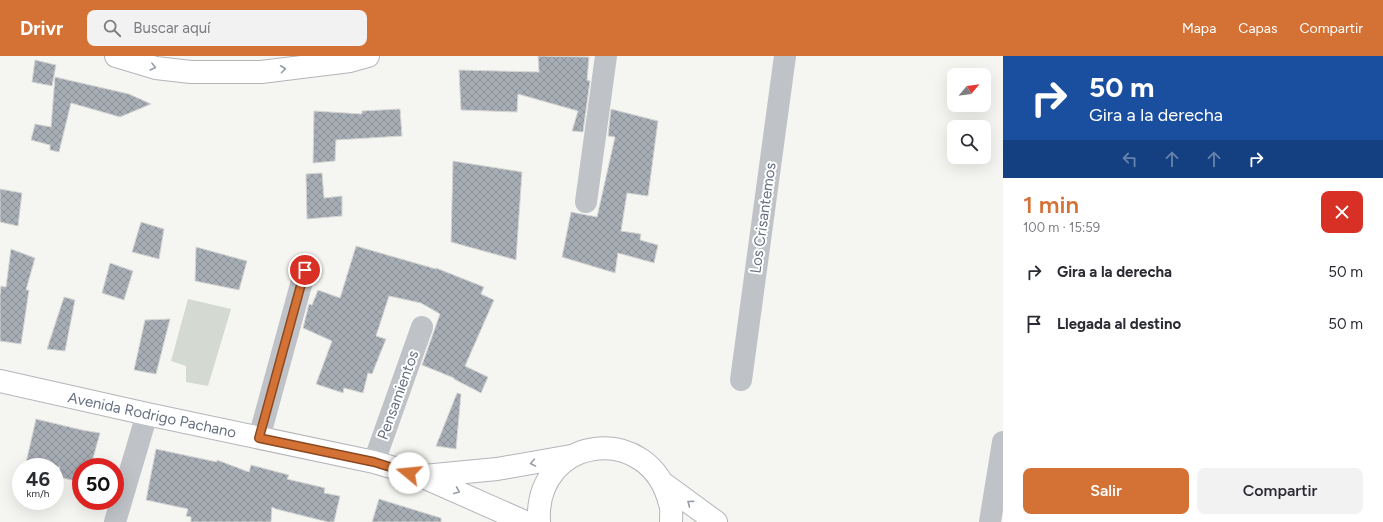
<!DOCTYPE html>
<html lang="es">
<head>
<meta charset="utf-8">
<style>
	:root { --surface:#fff; --page:#f2f2f3; --text:#2b2b33; --muted:#7c7c81; --accent:#d47134 }
	body { margin:0; font-family:Figtree,sans-serif; background:var(--page); color:var(--text); height:100vh; display:flex; flex-direction:column; font-size:15px; white-space:nowrap }
	* { box-sizing:border-box; margin:0 }
	p { font-size:13px; color:var(--muted) }
	.icon { flex:none; width:22px; height:22px; fill:none; stroke:currentColor; stroke-width:2; stroke-linecap:round; stroke-linejoin:round }
	.map { position:relative; flex:1; overflow:hidden }
	.panel { display:flex; flex-direction:column; background:var(--surface); width:380px }
	.panel>* { flex:none }
	.top-card { background:#1a4fa0; color:#fff; overflow:hidden }
	.needle { width:26px; rotate:61deg }
	.buttons { position:absolute; left:947px; top:12px; display:grid; gap:8px }
	.buttons a { display:grid; place-items:center; width:44px; height:44px; border-radius:8px; background:var(--surface); box-shadow:0 4px 16px #0002; font-size:20px }
	.speed { position:absolute; left:12px; top:402px; display:flex; gap:8px; font-size:20px; font-weight:700; text-align:center }
	.speed>* { display:grid; place-content:center; width:52px; height:52px; border-radius:50%; background:var(--surface); box-shadow:0 4px 16px #0002; line-height:1 }
	.speed small { font-size:10px; font-weight:400 }
	.speed .limit { border:6px solid #d22; background:#fff; color:#111 }
	.pin { position:absolute; display:grid; place-items:center; width:34px; height:34px; color:#fff; margin:-17px; border:2px solid #fff; border-radius:50%; box-shadow:0 1px 4px #0007 }
	.me { position:absolute; width:44px; margin:-22px; rotate:287deg; stroke-linejoin:round; filter:drop-shadow(0 0 3px #0008) }
	.turn { display:flex; align-items:center; gap:14px; height:84px; padding:0 20px; font-size:18px }
	.turn .icon { width:52px; height:52px; stroke-width:2.5 }
	.turn b { display:block; font-size:28px; line-height:34px }
	.lanes { display:flex; align-items:center; height:38px; padding:0 20px; background:#0003; justify-content:center; gap:20px; direction:ltr }
	.lanes .off { opacity:.35 }
	.round { display:grid; place-items:center; flex:none; width:42px; height:42px; border-radius:8px; background:var(--page) }
	.head { display:flex; align-items:center; justify-content:space-between; height:68px; padding:0 20px }
	h1 { font-size:24px; font-weight:600; line-height:30px; color:var(--accent) }
	.cta { display:flex; gap:8px; margin-top:auto; padding:8px 20px }
	.cta a { flex:1; height:46px; border-radius:8px; background:var(--accent); color:#fff; font-size:16px; font-weight:600; line-height:46px; text-align:center }
	.cta a+a { background:var(--page); color:var(--text) }
	ul { padding:0; list-style:none }
	li { display:flex; align-items:center; gap:12px; height:52px; padding:0 20px }
	li div { flex:1 }
	li b { display:block; font-size:15px }
	li em { font-style:normal }
	header { display:flex; align-items:center; gap:24px; box-sizing:border-box; height:56px; padding:0 20px; background:var(--accent); color:#fff }
	header strong { font-size:19px }
	nav { display:flex; gap:22px; margin-inline-start:auto; font-size:14px }
	.search { width:280px; height:36px; background:var(--page); display:flex; align-items:center; gap:10px; box-sizing:border-box; padding:0 14px; border-radius:8px; color:var(--muted); font-size:15px }
	main { display:flex; flex:1; min-height:0 }
	.map>svg:first-child { display:block }
	.green { fill:#d4dad2 }
	.building { fill:url(#building-cross-hatch); stroke:#d6d7d5 }
	.lines { fill:none; stroke-linecap:round; stroke-linejoin:round }
	.major-casing { stroke:#b3b5ba; stroke-width:24 }
	.minor { stroke:#bfc2c6; stroke-width:22 }
	.major { stroke:#fff; stroke-width:22 }
	.oneway { stroke:#959ca7 }
	.route-casing { stroke:#8a4922; stroke-width:10 }
	.route { stroke:#d47134; stroke-width:7 }
	.labels { text-anchor:middle; stroke-width:4; stroke-linejoin:round; paint-order:stroke }
	.street-label { font-size:15px; fill:#677181; stroke:#fff }
</style>
</head>
<body>
<header>
<strong>Drivr</strong>
<div class="search"><svg class="icon" aria-label="search" viewBox="0 0 24 24"><circle cx="10" cy="10" r="6"/><path d="M15 15l6 6"/></svg>Buscar aquí</div>
<nav><a>Mapa</a><a>Capas</a><a>Compartir</a></nav>
</header>
<main>
<div class="map">
<svg width="1003" height="466" viewBox="0 0 1003 466">
	<defs>
		<pattern id="building-cross-hatch" width="8" height="8" patternUnits="userSpaceOnUse"><rect width="8" height="8" fill="#a7adb4"/><path d="M0 0l8 8M0 8l8-8" fill="none" stroke="#8c9198"/></pattern>
	</defs>
	<rect width="100%" height="100%" fill="#f5f5f2"/>
	<!-- green -->
	<path class="green" d="M188 243 231 253 208 330 186 326V310L171 305Z"/>
	<!-- building -->
	<path class="building" d="M538 0 589 1 587 24 590 25 583 76 572 75 578 55 518 38 517 56 461 54 459 14 539 16Z
		M35 4 56 9 52 30 32 26Z
		M55 21 129 38 151 48 120 61 71 47 59 96 50 94V89L31 84 35 68 51 71Z
		M400 53 402 80 336 84 335 105 313 107 314 55 362 58V55Z
		M611 53 658 65 648 140 627 137 621 175 641 178 640 184 658 189 654 207 618 197 615 217 562 201 571 156 597 161 615 81 608 80Z
		M453 105 522 116 516 204 451 186Z
		M322 117 324 142 342 140V160L307 163 306 118Z
		M0 133 22 137 18 170 0 166Z
		M141 166 164 173 159 203 132 196Z
		M356 190 436 213V212L484 231 481 238 494 244 465 310 488 321 481 337 454 323V322L422 309 440 258 421 247 389 240 376 280 386 283 372 318 368 317 363 337 344 332 343 337 316 328 332 285 303 272 309 248 312 249 318 234 340 242Z
		M196 191 247 205 239 234 195 225Z
		M11 193 35 202 26 234H29L21 288 0 285V239L1 230 6 231Z
		M110 207 133 215 124 244 102 237Z
		M64 241 75 244 65 295 47 293Z
		M170 263 156 318 134 314 145 264Z
		M457 337 461 338 456 393 436 390Z
		M36 363 82 374 100 377 92 406H91L89 411H81V426L58 421 60 411H25Z
		M156 393 217 406V404L249 416 251 409 289 419 287 423 325 432 324 437 340 440 334 466H328L276 453 272 451 271 466H191V461L186 460 188 453 146 444Z
		M379 443 441 462V466H372Z"/>
	<g class="lines">
		<defs>
			<path id="major" d="M116 0 156 12 191 16H261L350 5 368 0
				M0 325 147 358 374 406 421 420 525 466
				M424 420 497 413 571 400
				M664 428 716 466
				M539 466C534 379 650 364 670 448 672 453 671 460 671 466"/>
		</defs>
		<!-- major casing -->
		<use href="#major" class="major-casing"/>
		<!-- minor -->
		<path class="minor" d="M586 146 606 0
			M741 324 785 0
			M259 382 305 214
			M374 406 422 271
			M115 466 147 358
			M990 466 1003 386"/>
		<!-- major -->
		<use href="#major" class="major"/>
	</g>
	<!-- one-way arrows -->
	<defs><path id="oneway-chevron" d="M-2-3.5L2.5 0L-2 3.5" fill="none" stroke-width="1.6" stroke-linecap="round" stroke-linejoin="round"/></defs>
	<g class="oneway">
		<use href="#oneway-chevron" transform="translate(153 11) rotate(14)"/>
		<use href="#oneway-chevron" transform="translate(283 13) rotate(-7)"/>
		<use href="#oneway-chevron" transform="translate(533 407) rotate(170)"/>
		<use href="#oneway-chevron" transform="translate(457 435) rotate(23)"/>
		<use href="#oneway-chevron" transform="translate(690 447) rotate(-143)"/>
	</g>
	<g class="lines">
		<defs>
			<path id="route" d="M305 214 259 382 374 406 409 417"/>
		</defs>
		<!-- route casing -->
		<use href="#route" class="route-casing"/>
		<!-- route -->
		<use href="#route" class="route"/>
	</g>
	<g class="labels">
		<!-- street labels -->
		<g class="street-label">
			<text transform="translate(763 162) rotate(-82)" y="5">Los Crisantemos</text>
			<text transform="translate(398 339) rotate(-70)" y="5">Pensamientos</text>
			<text transform="translate(152 359) rotate(12)" y="5">Avenida Rodrigo Pachano</text>
		</g>
	</g>
</svg>
<div class="buttons">
<a><svg class="needle" viewBox="-14 -14 28 28"><path d="M0-13l5 13h-10z" fill="#e53935"/><path d="M0 13l5-13h-10z" fill="#7c7c81"/></svg></a>
<a><svg class="icon" aria-label="search" viewBox="0 0 24 24"><circle cx="10" cy="10" r="6"/><path d="M15 15l6 6"/></svg></a>
</div>
<div class="speed"><div>46<small>km/h</small></div><div class="limit">50</div></div>
<div class="pin" style="left:305px;top:214px;background:#d93025"><svg class="icon" aria-label="arrive" viewBox="0 0 24 24"><path d="M6 21V4h12l-3 4 3 4H6"/></svg></div>
<svg class="me" style="left:409px;top:417px" viewBox="-20 -20 40 40"><circle r="19" fill="#fff"/><path d="M0-13L10 11 0 6-10 11z" fill="#d47134"/></svg>
</div>
<section class="panel">
<div class="top-card">
<div class="turn"><svg class="icon" aria-label="right" viewBox="0 0 24 24"><path d="M7 20v-9h11M14 6l5 5-5 5"/></svg><div><b>50 m</b>Gira a la derecha</div></div>
<div class="lanes"><svg class="icon off" aria-label="left" viewBox="0 0 24 24"><path d="M17 20v-9H6M10 6l-5 5 5 5"/></svg><svg class="icon off" aria-label="ahead" viewBox="0 0 24 24"><path d="M12 20V5M6 11l6-6 6 6"/></svg><svg class="icon off" aria-label="ahead" viewBox="0 0 24 24"><path d="M12 20V5M6 11l6-6 6 6"/></svg><svg class="icon" aria-label="right" viewBox="0 0 24 24"><path d="M7 20v-9h11M14 6l5 5-5 5"/></svg></div>
</div>
<div class="head"><div><h1>1 min</h1><p>100 m · 15:59</p></div><a class="round" style="background:#d93025;color:#fff"><svg class="icon" aria-label="close" viewBox="0 0 24 24"><path d="M6 6l12 12M18 6L6 18"/></svg></a></div>
<ul>
<li><svg class="icon" aria-label="right" viewBox="0 0 24 24"><path d="M7 20v-9h11M14 6l5 5-5 5"/></svg><div><b>Gira a la derecha</b></div><em>50 m</em></li>
<li><svg class="icon" aria-label="arrive" viewBox="0 0 24 24"><path d="M6 21V4h12l-3 4 3 4H6"/></svg><div><b>Llegada al destino</b></div><em>50 m</em></li>
</ul>
<div class="cta"><a>Salir</a><a>Compartir</a></div>
</section>
</main>
</body>
</html>
